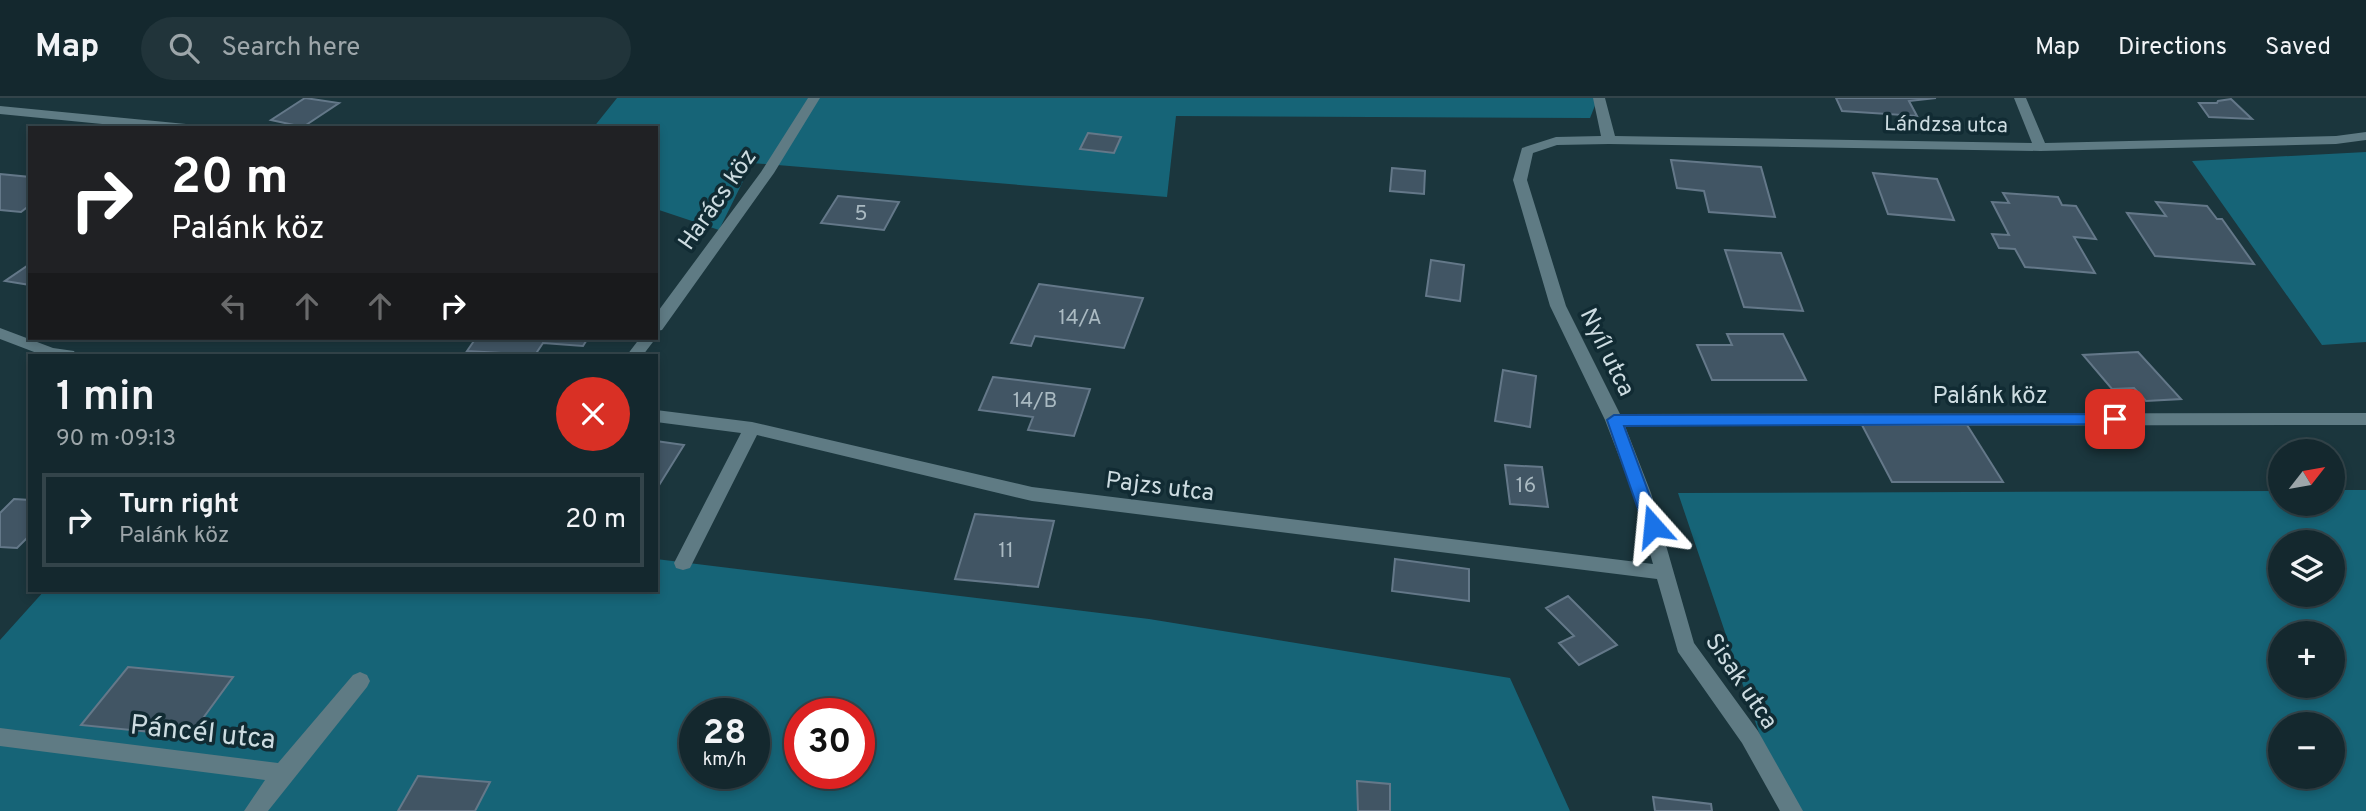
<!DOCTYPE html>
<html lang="en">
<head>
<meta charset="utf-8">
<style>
	:root { --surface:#14282e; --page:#21343a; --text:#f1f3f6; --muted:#9da6aa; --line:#33444a }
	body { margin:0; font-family:Overpass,sans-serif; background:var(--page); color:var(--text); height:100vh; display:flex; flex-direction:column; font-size:26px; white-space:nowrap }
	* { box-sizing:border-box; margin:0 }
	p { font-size:23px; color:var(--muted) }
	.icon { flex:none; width:38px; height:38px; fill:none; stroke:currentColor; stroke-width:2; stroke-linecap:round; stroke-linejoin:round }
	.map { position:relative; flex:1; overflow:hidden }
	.panel { position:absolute; left:28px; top:256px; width:630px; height:238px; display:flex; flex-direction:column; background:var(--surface); border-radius:0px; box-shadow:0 4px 10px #0003,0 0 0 2px var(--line) }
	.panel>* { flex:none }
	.top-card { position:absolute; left:28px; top:28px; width:630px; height:214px; border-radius:0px; box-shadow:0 4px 10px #0003,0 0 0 2px var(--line); background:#202124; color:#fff; overflow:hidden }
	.needle { width:46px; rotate:59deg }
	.buttons { position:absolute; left:2268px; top:341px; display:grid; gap:14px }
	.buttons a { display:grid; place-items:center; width:77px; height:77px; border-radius:50%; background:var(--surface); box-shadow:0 4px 10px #0003,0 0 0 2px var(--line); font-size:35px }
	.speed { position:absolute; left:679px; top:600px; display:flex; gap:14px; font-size:35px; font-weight:700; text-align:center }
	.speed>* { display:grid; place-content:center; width:91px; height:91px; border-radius:50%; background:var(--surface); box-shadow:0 4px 10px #0003,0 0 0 2px var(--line); line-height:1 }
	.speed small { font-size:18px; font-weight:400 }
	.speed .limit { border:10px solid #d22; background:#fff; color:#111 }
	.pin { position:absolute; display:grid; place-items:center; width:60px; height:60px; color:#fff; margin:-30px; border-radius:14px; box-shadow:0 4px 10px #0006 }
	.me { position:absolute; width:77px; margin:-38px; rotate:342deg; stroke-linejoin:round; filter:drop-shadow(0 0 5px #0008) }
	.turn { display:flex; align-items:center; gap:24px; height:147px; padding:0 28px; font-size:32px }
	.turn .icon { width:91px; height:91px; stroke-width:2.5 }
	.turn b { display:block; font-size:49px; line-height:60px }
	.lanes { display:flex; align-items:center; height:66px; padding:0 28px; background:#0003; justify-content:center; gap:35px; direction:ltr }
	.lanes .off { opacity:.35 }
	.round { display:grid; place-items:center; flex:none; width:74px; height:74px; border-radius:37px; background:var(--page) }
	.overview { display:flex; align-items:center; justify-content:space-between; height:119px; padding:0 28px }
	h1 { font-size:42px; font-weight:600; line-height:52px }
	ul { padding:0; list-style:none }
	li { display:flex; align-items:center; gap:21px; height:94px; margin:0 14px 10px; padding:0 14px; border:4px solid var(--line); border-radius:0px }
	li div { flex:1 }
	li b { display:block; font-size:26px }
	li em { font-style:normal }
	header { display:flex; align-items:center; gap:42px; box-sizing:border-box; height:98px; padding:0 35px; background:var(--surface); border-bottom:2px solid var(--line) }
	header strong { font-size:33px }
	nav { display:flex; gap:38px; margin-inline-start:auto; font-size:24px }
	.search { width:490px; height:63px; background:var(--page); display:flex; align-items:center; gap:18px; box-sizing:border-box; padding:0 24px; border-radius:38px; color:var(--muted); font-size:26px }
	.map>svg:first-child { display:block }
	.green { fill:#166477; fill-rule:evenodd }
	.building { fill:#415564; stroke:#647889; stroke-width:2 }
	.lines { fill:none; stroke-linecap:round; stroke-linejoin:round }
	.minor { fill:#5f7b84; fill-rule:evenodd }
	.route { fill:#1a73e8; stroke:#114b97; stroke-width:2 }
	.labels { text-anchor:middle; stroke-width:7; stroke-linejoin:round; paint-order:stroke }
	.far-street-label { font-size:21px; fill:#cddce1; stroke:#112b33 }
	.number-label { font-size:21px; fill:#aabac2 }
	.street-label { font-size:24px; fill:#cddce1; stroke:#112b33 }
	.near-street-label { font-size:28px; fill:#cddce1; stroke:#112b33 }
</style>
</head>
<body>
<header>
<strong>Map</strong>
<div class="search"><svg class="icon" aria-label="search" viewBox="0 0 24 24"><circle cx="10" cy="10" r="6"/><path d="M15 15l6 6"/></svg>Search here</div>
<nav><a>Map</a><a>Directions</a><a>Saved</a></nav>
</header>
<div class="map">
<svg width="2366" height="713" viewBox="0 0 2366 713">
	<rect width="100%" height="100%" fill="#1b363d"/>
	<!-- green -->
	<path class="green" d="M617 0H1598L1590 20 1176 18 1167 99 752 65 719 132 656 111V30H593Z
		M2366 54V244L2322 247 2192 63Z
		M2333 392H2366V713H1801L1777 688 1678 395 2280 393V406H2333ZM2280 444H2333V497H2280ZM2280 536H2333V588H2280ZM2280 626H2333V679H2280Z
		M656 461 1149 521 1510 580 1570 713H0V542L45 492H656ZM695 616H754V676H695ZM800 616H859V676H800Z"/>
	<!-- building -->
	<path class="building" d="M305 0 339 5 303 29 271 22Z
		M1836 0H1936L1909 3 1917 18 1842 13Z
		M2231 1 2252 21 2209 19 2199 5H2217L2218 3Z
		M1088 35 1121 39 1114 55 1080 51Z
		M1671 62 1761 69 1775 119 1709 114 1704 93 1677 90Z
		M1392 70 1425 73 1424 96 1390 93Z
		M1873 75 1937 81 1954 122 1888 116Z
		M0 76 30 79V107L21 114 0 112Z
		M2003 95 2058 99 2062 107 2076 108 2096 141 2074 139 2095 175 2025 169 2015 151 1999 150 1992 136 2009 137 1992 104 2009 105Z
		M838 98 899 104 884 132 821 125Z
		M2156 104 2207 108 2217 121H2222L2254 166 2155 158 2127 115 2166 118Z
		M1725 152 1781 155 1803 213 1744 209Z
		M1431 162 1464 167 1460 203 1426 198Z
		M30 166V187L5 183Z
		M1039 186 1143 200 1124 250 1035 238 1031 248 1011 245Z
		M1727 236H1783L1806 282H1712L1697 247H1732Z
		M476 240H588L583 248 543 245 535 257 467 253Z
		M2138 254 2181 301 2146 303 2134 290 2112 291 2083 257Z
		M1503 272 1536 278 1530 329 1495 323Z
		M993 279 1090 291 1074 338 1028 332 1033 319 979 312Z
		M1862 327H1967L2003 384H1892Z
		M656 343 684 347 656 392Z
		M1505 367 1542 369 1548 409 1510 406Z
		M14 401 30 402V437L17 450 0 449V415Z
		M975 416 1054 423 1038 489 955 481Z
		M1395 461 1469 471V503L1392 493Z
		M1568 498 1617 547 1579 567 1559 545 1574 538 1546 510Z
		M128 569 233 579 190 638 81 627Z
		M418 678 490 684 475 713H398Z
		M1357 683 1390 686V713H1358Z
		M1653 699 1711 706 1712 713H1655Z"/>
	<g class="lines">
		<!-- minor -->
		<path class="minor" d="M808 0H820L774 75 662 232 656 233V216L761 74Z
			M1593 0H1605L1615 38 2032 45 2014 0H2026L2045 45 2336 38 2366 34V42L2336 46 2040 53 1609 46 1557 47 1533 55 1527 82 1566 208 1620 316 2366 315V327L1625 328 1651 395 1694 545 1758 633 1803 713H1780L1742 645 1678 554 1657 481 1032 403 757 337 690 470 683 472 676 470 674 465 741 335 656 324V312L752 324 1032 389 1653 466 1633 395 1605 322 1550 208 1513 82 1522 50 1556 39 1601 38Z
			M0 8 186 26 192 30H143L0 16Z
			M0 230 53 250 74 253 76 257H42L0 241Z
			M640 240H656L643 257H627Z
			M360 574 367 577 370 583 367 589 268 713H244L265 682 0 648V630L278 665 353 577Z"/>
	</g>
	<!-- route -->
	<path class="route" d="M2115 316 2123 321 2115 326 1624 328 1661 428 1653 434 1644 428 1607 322 1614 317Z"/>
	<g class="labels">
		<!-- far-street labels -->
		<g class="far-street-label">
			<text transform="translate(1946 26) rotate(1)" y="7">Lándzsa utca</text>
		</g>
		<!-- number labels -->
		<g class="number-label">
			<text x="861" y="122">5</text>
			<text x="1080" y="226">14/A</text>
			<text x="1035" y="309">14/B</text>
			<text x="1526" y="394">16</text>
			<text x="1006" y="459">11</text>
		</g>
		<!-- street labels -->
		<g class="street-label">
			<text transform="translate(717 101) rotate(-55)" y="8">Harács köz</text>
			<text transform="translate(1608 254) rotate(64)" y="8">Nyíl utca</text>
			<text x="1990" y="305">Palánk köz</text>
			<text transform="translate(1160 388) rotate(7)" y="8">Pajzs utca</text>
			<text transform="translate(1742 583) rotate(56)" y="8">Sisak utca</text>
		</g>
		<!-- near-street labels -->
		<g class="near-street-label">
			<text transform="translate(203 633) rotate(6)" y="10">Páncél utca</text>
		</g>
	</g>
</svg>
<div class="buttons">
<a><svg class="needle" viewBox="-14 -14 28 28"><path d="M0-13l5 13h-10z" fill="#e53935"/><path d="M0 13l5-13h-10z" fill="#9da6aa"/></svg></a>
<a><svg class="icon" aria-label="layers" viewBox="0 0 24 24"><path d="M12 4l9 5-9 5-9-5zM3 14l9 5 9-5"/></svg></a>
<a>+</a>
<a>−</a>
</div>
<div class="speed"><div>28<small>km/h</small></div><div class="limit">30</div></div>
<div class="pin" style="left:2115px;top:321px;background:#d93025"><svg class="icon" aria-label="arrive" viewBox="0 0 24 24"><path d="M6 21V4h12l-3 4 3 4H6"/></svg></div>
<svg class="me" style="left:1653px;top:428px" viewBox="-20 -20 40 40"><path d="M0-17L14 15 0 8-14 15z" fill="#1a73e8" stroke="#fff" stroke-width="4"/></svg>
<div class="top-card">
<div class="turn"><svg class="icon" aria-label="right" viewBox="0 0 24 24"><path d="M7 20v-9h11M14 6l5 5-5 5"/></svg><div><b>20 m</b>Palánk köz</div></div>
<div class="lanes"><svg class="icon off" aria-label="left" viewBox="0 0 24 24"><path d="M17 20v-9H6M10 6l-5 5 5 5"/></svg><svg class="icon off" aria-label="ahead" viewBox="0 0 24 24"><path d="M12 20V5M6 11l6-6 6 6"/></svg><svg class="icon off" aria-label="ahead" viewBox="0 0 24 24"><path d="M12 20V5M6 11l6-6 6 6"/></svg><svg class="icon" aria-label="right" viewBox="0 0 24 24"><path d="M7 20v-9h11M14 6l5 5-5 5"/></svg></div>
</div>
<section class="panel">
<div class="overview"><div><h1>1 min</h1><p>90 m · 09:13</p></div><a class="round" style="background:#d93025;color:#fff"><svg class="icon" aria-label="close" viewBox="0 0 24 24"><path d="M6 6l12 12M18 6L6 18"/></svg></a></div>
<ul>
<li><svg class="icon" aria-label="right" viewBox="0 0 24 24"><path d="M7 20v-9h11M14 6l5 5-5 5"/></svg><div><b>Turn right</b><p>Palánk köz</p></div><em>20 m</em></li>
</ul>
</section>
</div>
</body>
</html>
